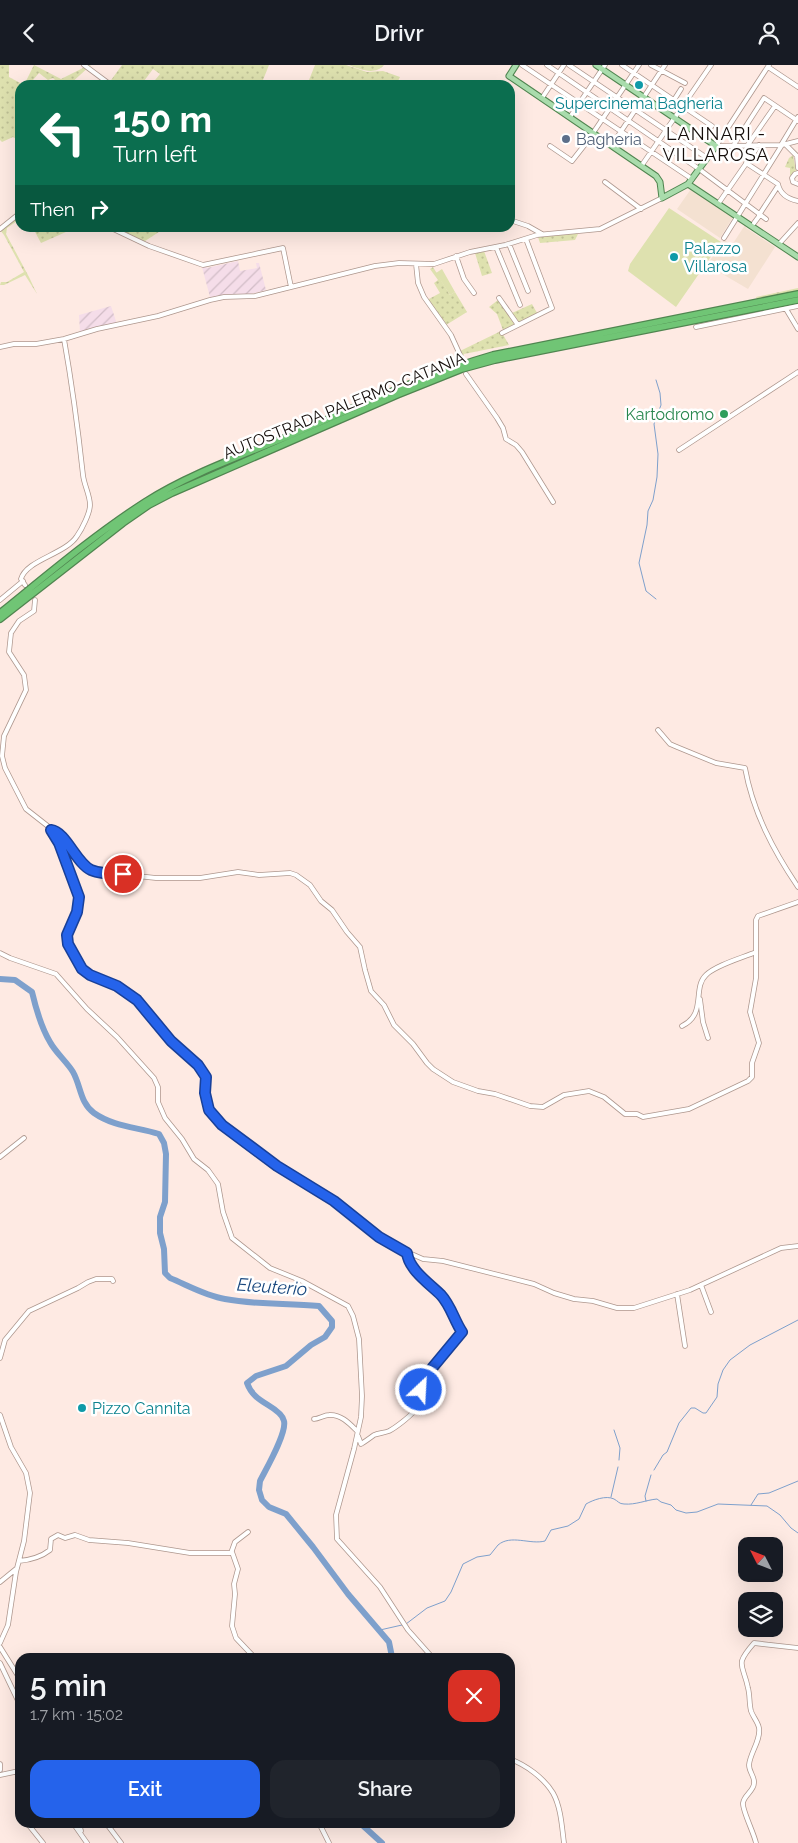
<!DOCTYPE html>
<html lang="en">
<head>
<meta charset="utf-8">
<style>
	:root { --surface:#171b24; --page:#20242c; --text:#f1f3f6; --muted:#9ea1a6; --accent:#2563eb }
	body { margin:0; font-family:Raleway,sans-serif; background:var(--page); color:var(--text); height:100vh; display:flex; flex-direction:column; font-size:19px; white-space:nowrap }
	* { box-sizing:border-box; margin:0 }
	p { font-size:16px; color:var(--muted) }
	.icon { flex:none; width:28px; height:28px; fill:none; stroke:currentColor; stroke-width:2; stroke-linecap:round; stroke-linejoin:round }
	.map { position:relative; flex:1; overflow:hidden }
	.panel { position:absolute; left:15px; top:1588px; width:500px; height:175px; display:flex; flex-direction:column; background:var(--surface); border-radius:15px; box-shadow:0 5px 20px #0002 }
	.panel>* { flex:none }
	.hud { position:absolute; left:15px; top:15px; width:500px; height:152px; border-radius:15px; box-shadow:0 5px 20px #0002; background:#0b6e4f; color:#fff; overflow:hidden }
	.needle { width:32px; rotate:312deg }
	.tools { position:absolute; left:738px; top:1472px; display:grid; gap:10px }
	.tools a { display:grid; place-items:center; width:45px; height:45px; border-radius:10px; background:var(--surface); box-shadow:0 5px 20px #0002; font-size:25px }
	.pin { position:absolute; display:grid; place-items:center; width:42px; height:42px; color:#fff; margin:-21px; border:2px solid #fff; border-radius:50%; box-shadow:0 1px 5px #0007 }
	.me { position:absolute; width:55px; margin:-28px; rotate:25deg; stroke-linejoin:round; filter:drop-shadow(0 0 4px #0008) }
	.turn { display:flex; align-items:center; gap:18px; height:105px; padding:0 15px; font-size:22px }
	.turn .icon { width:65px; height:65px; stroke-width:2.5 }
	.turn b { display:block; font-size:35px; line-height:42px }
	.then { display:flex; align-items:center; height:48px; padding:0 15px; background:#0003; gap:10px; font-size:19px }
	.round { display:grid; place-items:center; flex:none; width:52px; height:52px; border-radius:15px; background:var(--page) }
	.summary { display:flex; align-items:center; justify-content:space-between; height:85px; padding:0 15px }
	h1 { font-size:30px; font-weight:600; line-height:38px }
	.primary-button { display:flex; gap:10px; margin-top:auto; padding:10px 15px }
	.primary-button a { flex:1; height:58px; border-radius:15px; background:var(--accent); color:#fff; font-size:20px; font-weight:600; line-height:58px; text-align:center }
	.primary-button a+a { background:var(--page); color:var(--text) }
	header { display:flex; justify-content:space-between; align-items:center; height:65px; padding:0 15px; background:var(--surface); font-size:22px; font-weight:600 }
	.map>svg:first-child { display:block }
	.industrial { fill:url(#industrial-furrows) }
	.education { fill:#f4e1d1 }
	.grass { fill:url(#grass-dots) }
	.green { fill:#dee1af }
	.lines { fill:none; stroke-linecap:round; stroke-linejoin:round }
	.stream { stroke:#7ea0cc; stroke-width:1 }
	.river { stroke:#7ea0cc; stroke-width:6 }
	.minor-casing { stroke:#ae978e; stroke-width:5.5 }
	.major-casing { stroke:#508550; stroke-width:7 }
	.highway-casing { stroke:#508550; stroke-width:8 }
	.minor { stroke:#fff; stroke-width:4 }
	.major { stroke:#a9dcac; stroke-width:5 }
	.highway { stroke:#70c575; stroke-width:5.5 }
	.route-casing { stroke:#184099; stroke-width:12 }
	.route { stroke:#2563eb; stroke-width:9 }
	.culture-dot { fill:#0f9aa8; stroke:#fff; stroke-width:2 }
	.service-dot { fill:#5c6f8a; stroke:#fff; stroke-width:2 }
	.leisure-dot { fill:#2e9e5b; stroke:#fff; stroke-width:2 }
	.labels { text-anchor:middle; stroke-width:5; stroke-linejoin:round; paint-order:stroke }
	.culture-label { font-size:16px; fill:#0d838f; stroke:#fff; text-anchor:start }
	.service-label { font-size:16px; fill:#4e5e75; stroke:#fff; text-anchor:start }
	.street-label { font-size:16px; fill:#140d0a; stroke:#fff }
	.leisure-label { font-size:16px; fill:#27864d; stroke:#fff; text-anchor:end }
	.neighbourhood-label { font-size:18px; letter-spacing:1px; fill:#140d0a; stroke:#fff }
	.water-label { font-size:18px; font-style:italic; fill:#18477e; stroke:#fff }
</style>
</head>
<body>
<header><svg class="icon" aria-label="back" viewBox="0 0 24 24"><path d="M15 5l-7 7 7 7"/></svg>Drivr<svg class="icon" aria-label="person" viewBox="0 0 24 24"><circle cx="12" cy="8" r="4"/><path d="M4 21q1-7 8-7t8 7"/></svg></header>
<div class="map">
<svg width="798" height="1778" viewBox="0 0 798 1778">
	<defs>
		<pattern id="industrial-furrows" width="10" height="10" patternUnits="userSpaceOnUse" patternTransform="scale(1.25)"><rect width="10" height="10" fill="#f5dde9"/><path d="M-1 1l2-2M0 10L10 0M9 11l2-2" fill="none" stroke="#d1bcc6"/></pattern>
		<pattern id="grass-dots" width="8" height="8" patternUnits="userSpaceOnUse" patternTransform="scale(1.25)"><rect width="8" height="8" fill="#dee1af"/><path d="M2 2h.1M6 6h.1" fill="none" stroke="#bec095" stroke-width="1.8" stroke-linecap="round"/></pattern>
	</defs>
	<rect width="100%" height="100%" fill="#feeae3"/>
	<!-- industrial -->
	<path class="industrial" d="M238 196 240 206 257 203 256 198H259L266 225 250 229 210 232 202 202 206 201 207 203Z
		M111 241 117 259 80 267 79 250Z"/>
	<!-- education -->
	<path class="education" d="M691 124 733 152 720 173 677 144Z
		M745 160 746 163 775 182 748 224 707 200 724 175 732 180Z"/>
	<!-- grass -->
	<path class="grass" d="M0 0H9V12L24 20 34 0 61 14 85 2 84 0H91L69 20H47L55 15 53 13 48 15 39 8 33 15 36 20H20V70L18 72 20 76 13 72 2 77 0 75Z
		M122 0H269L261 20H151L160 9 153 4 141 20H111L109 18Z
		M315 0H346L367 7 383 6 400 12 396 20H307Z
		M349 0H384C375 11 359 4 349 0Z
		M793 90 796 106 790 111V103L785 102 789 93Z
		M20 148V154L7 163 6 169 29 212 37 229 25 210 4 220H0L1 217H7L24 207 4 170 0 165Z
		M38 163V162L75 163 41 178 34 165Z
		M109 163H165L142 178Z
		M567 169H578L575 175 540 178 538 172Z
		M484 186 492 208 482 211 475 188Z
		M433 202 450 230 455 227 467 247 446 260 444 255H442L427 235 440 228 434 218 438 215 430 204Z
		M798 223V226L757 234 756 232Z
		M498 235 515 259 503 265 497 249 489 242Z
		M532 239 537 248 519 257 512 248Z
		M501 266 509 280 464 289 463 292 460 286Z"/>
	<!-- green -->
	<path class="green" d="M669 143 721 177 676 242 628 206 630 199Z
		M442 204 455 227 450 230 436 208Z"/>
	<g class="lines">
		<!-- stream -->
		<path class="stream" d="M656 315 660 328 661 340 654 359 658 389 657 412 653 435 648 446 647 460 639 498 646 526 656 534
			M614 1365 620 1383 619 1395
			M654 1405 663 1390 667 1387 679 1358 691 1343H695L703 1348H706L717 1332 718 1319 723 1305 730 1295 750 1280 798 1255
			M611 1432 618 1402
			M646 1436 645 1431 651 1410
			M751 1440 758 1429 769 1428 798 1416
			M406 1559 427 1543 445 1536 451 1527 463 1499 477 1492 490 1490C493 1487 495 1483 498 1480 511 1469 530 1480 545 1476L551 1465 568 1461 579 1454 586 1439C593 1435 606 1430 614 1434 618 1436 619 1439 624 1439 636 1440 646 1435 657 1434L661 1437 671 1440 676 1445 686 1448 697 1447 718 1439 767 1441 780 1450 791 1463 798 1468
			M380 1565 402 1560"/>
		<!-- river -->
		<path class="river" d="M0 914 15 915 32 927C36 944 41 962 50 977 56 988 67 997 73 1007 81 1021 80 1038 94 1048 114 1062 137 1062 159 1069L164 1078 166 1089 165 1137 160 1152V1168L164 1184 165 1208 170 1213C187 1220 206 1231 225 1234 256 1240 287 1238 319 1241L332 1256V1262L325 1272 311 1280 286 1301 256 1311 247 1318C251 1329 258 1334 268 1340 273 1343 283 1349 284 1356 287 1368 266 1404 260 1416L259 1425 262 1435 269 1442 286 1449 313 1482 348 1529 389 1577 392 1592
			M360 1758 382 1778"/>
		<defs>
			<path id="minor" d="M84 0 111 20
				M522 0 692 114
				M547 0 699 104 766 154
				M569 0 707 93
				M622 0 712 61
				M651 0 685 18
				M769 0 716 81 782 80 798 76
				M768 2 798 22
				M542 33 564 0
				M674 35 681 24
				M570 52 605 0
				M593 68 639 0
				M612 80 665 0
				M781 80 798 52
				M786 80 797 91 798 103
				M550 81 572 96 590 73
				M733 81 764 33 798 56
				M747 81 775 41
				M746 98 778 119C780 129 788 134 798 136
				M642 100 711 0
				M798 108 795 109 792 113 793 117 798 119
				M605 117 641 144
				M718 139 759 80
				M759 150 778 121
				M510 155 528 161 542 169
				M754 158 760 150
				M109 162 149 181 203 200 283 183 291 222
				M0 164 20 148
				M724 173 782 80
				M509 179 528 226
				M779 179 798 158
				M496 182 520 240
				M456 191 464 214 474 228
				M416 199 418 218 424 232 451 270 461 292
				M499 233 518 260
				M786 244 798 264
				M696 262 798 241
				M502 268 552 243 526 174
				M0 282 14 279H36L64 274 97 264 158 251 210 235 224 232 255 231 375 201 399 198 434 199 470 187 505 180 537 170 600 164 662 133
				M466 309 497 353 503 363 506 374 516 380 522 387 553 437
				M679 385 798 307
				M25 520 21 514C26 495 66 489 77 471 82 464 90 448 90 440 90 430 84 420 83 410 78 364 72 319 64 274
				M0 535 23 516
				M35 535 34 546 19 556 11 568 9 587 24 610 26 625 4 671 2 691 5 703 26 744 49 762 59 778 79 832 77 847 67 870 68 879 82 904 90 910 117 921 137 935 171 977 198 1000 206 1012V1038L214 1053 222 1060 277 1101 334 1136 379 1172 391 1180 423 1194 443 1196 534 1219 554 1228 574 1234 593 1236 617 1243H634L690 1225 781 1183 798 1181
				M658 665 670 679 677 682 716 698 745 703C753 747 773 785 798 822
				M51 765H55L89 804 100 807 156 813H200L238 807 259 810 290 808 296 810 310 820 321 836 332 845 347 867 360 882 365 905 371 926 384 940 394 960 413 979 427 998 433 1004 453 1017 478 1026 495 1029 530 1041 543 1042 564 1030 589 1026 604 1032 625 1049H637L643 1052 689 1044 748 1016 752 1012V998L759 978 750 947 756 913V855L758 851 798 837
				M0 888 10 893 56 909 87 944 117 972 154 1013 158 1022V1037L165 1053 182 1074 194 1094 208 1105 218 1119 223 1147 232 1173 270 1203 302 1216 348 1241 353 1251 359 1274 362 1331 361 1352 354 1384 336 1450 337 1474 380 1522 408 1565 432 1592
				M700 934 703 957 708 973
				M682 961C707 949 692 923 706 910 716 900 742 893 756 887
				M0 1092 24 1073
				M701 1220 711 1247
				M677 1229 685 1281
				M0 1293 5 1275 29 1246 78 1223 88 1217 96 1214H112L113 1216
				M0 1350 11 1382 26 1408 30 1428 24 1476 16 1507 8 1560 0 1578
				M314 1354C319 1354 324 1350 329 1350 341 1349 350 1359 357 1366
				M358 1371 361 1379C366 1376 370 1373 374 1370 379 1368 384 1368 389 1366 395 1363 414 1349 416 1343 420 1334 419 1322 423 1314L462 1267C454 1255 451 1241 441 1230 430 1219 409 1205 407 1188
				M232 1487 238 1504 234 1519 235 1529 232 1561 236 1573 254 1592
				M19 1496C30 1495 41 1492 50 1485L51 1474 58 1470 65 1473 75 1470 89 1475 128 1478 190 1488H231L235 1477 248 1467
				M0 1517 16 1504
				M0 1582 20 1614
				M0 1598 20 1640
				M20 1689 18 1738 20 1745
				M510 1694C526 1700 544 1713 553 1728 561 1742 562 1763 564 1778
				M0 1699V1705
				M0 1710 19 1706
				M27 1758 43 1778
				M73 1758 87 1778
				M79 1758 81 1766
				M106 1758 121 1778
				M319 1758 329 1778
				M756 1778C754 1768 742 1745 743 1738 744 1730 754 1726 754 1718 755 1712 749 1707 749 1700 750 1688 761 1675 759 1663 758 1657 753 1652 751 1646 749 1638 750 1630 748 1623 743 1598 734 1601 754 1578L798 1583"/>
			<path id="major" d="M516 0 509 11 656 111 660 117 662 133 688 119
				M596 0 716 81 688 119
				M688 119 798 192"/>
			<path id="highway" d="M0 548C47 510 94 470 145 437 189 409 241 391 289 371 356 342 423 310 493 290L798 229
				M0 554 123 458 149 440 172 428 397 330 462 304 495 295 798 235"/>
		</defs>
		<!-- minor casing -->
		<use href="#minor" class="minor-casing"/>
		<!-- major casing -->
		<use href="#major" class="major-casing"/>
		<!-- highway casing -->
		<use href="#highway" class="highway-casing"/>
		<!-- minor -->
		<use href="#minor" class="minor"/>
		<!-- major -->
		<use href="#major" class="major"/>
		<!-- highway -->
		<use href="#highway" class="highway"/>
	</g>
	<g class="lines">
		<defs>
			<path id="route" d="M123 809C113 809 100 809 91 805 76 798 66 767 51 765L59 778 79 832 77 847 67 870 68 879 82 904 90 910 117 921 137 935 171 976 198 1000 206 1012 205 1028 209 1045 222 1060 277 1101 334 1136 379 1172 407 1188C409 1205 430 1219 441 1230 451 1241 454 1255 462 1267L423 1314 420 1319 421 1325"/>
		</defs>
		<!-- route casing -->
		<use href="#route" class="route-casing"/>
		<!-- route -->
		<use href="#route" class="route"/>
	</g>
	<!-- markers -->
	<g class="culture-dot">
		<circle cx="639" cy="20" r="5"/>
		<circle cx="674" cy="192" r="5"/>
		<circle cx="82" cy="1343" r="5"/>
	</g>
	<circle class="service-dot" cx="566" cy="74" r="5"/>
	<circle class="leisure-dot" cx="724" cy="349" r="5"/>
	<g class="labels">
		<!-- culture labels -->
		<g class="culture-label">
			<text x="639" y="44" text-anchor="middle">Supercinema Bagheria</text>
			<text x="684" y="189">Palazzo<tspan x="684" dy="18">Villarosa</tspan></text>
			<text x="92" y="1349">Pizzo Cannita</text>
		</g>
		<!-- service labels -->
		<g class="service-label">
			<text x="576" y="80">Bagheria</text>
		</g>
		<!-- street labels -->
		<g class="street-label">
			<text transform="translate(344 340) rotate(-22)" y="6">AUTOSTRADA PALERMO-CATANIA</text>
		</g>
		<!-- leisure labels -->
		<g class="leisure-label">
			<text x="714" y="355">Kartodromo</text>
		</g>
		<!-- neighbourhood labels -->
		<g class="neighbourhood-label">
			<text x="716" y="75">LANNARI -<tspan x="716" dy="21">VILLAROSA</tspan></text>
		</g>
		<!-- water labels -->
		<g class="water-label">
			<text transform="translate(272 1222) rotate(4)" y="6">Eleuterio</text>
		</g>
	</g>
</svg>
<div class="tools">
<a><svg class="needle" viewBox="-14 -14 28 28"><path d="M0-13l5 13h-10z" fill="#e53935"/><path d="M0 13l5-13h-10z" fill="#9ea1a6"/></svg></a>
<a><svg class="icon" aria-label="layers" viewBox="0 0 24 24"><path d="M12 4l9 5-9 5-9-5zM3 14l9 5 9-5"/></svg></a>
</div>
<div class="pin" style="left:123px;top:809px;background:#d93025"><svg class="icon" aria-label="arrive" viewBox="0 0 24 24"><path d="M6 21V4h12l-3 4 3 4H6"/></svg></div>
<svg class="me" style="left:421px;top:1325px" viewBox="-20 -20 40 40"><circle r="17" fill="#2563eb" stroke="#fff" stroke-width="3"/><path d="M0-11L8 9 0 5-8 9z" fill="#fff"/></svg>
<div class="hud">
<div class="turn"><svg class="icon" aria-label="left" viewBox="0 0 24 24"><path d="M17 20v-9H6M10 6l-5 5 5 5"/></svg><div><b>150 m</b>Turn left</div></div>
<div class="then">Then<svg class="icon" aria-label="right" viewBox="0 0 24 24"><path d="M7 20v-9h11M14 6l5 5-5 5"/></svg></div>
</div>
<section class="panel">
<div class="summary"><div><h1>5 min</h1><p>1.7 km · 15:02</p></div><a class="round" style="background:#d93025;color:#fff"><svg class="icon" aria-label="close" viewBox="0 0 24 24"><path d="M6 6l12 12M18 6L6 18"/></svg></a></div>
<div class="primary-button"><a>Exit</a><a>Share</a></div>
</section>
</div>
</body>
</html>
